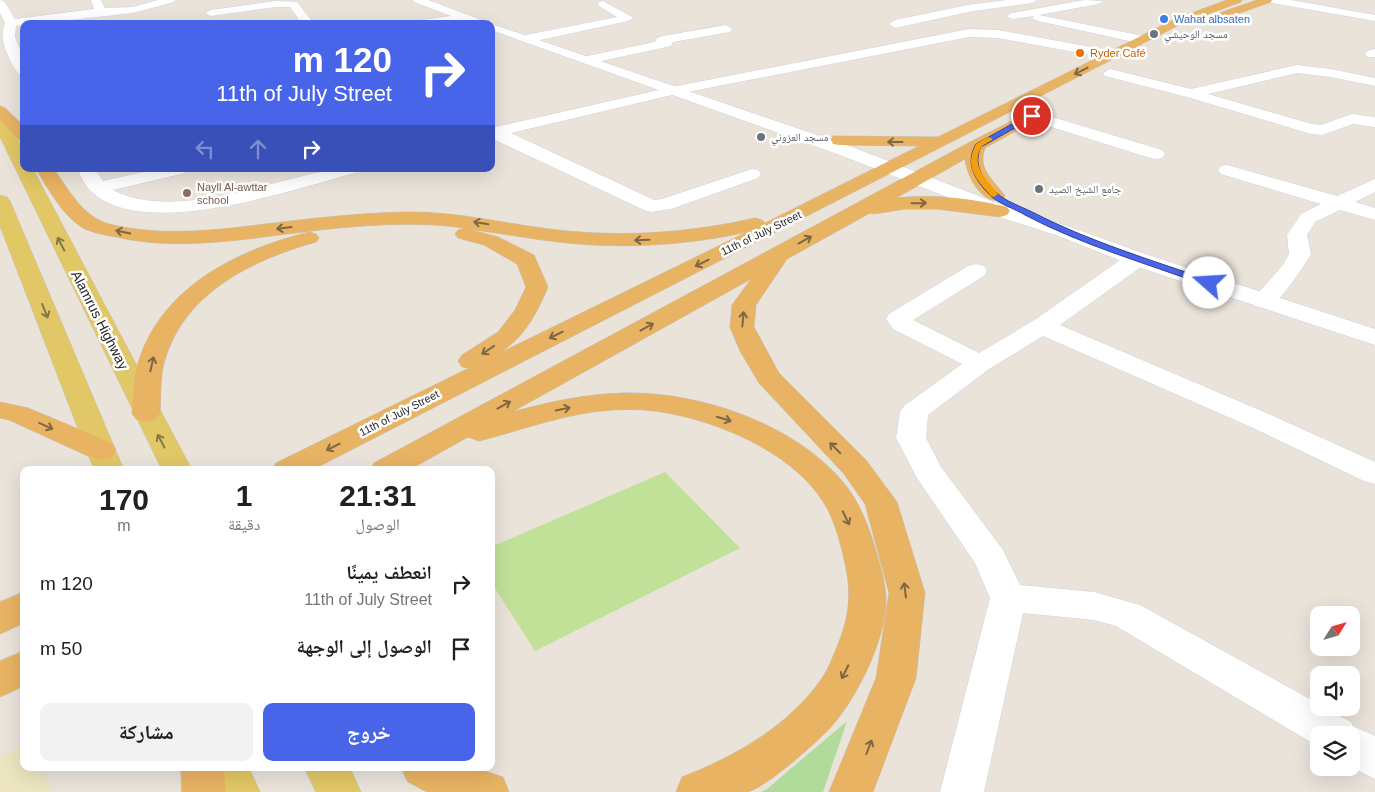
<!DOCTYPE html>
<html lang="ar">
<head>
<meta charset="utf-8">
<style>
	:root { --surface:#fff; --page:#f2f2f2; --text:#202124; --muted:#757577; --accent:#4864e8 }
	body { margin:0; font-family:Arial,"Noto Naskh Arabic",sans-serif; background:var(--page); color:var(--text); direction:rtl; height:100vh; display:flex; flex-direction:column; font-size:19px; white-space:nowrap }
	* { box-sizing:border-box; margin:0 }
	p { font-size:16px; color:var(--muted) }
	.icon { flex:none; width:28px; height:28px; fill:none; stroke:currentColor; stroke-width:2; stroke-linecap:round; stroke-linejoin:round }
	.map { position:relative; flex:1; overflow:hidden; direction:ltr }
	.sheet { position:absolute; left:20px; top:466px; width:475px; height:305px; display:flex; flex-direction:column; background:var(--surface); border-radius:10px; box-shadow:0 5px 20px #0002; direction:rtl }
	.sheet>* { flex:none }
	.top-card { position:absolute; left:20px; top:20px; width:475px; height:152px; border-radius:10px; box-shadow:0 5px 20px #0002; direction:rtl; background:#4864e8; color:#fff; overflow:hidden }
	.needle { width:32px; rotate:53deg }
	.tools { position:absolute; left:1310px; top:606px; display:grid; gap:10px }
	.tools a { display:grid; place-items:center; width:50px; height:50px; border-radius:10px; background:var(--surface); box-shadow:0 5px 20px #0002; font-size:25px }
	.pin { position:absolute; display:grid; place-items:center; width:42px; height:42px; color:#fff; margin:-21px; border:2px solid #fff; border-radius:50%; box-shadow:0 1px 5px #0007 }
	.me { position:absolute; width:55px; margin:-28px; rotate:289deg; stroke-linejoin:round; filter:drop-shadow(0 0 4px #0008) }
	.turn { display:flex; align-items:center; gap:18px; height:105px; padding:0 20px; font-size:22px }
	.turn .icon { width:65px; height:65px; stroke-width:2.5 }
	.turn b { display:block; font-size:35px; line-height:42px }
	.lanes { display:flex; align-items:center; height:48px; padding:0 20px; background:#0003; justify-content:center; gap:25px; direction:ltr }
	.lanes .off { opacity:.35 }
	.eta { display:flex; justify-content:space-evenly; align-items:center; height:85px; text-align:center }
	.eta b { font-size:30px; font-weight:800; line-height:35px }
	.action { display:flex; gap:10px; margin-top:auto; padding:10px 20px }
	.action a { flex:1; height:58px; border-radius:10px; background:var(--accent); color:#fff; font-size:20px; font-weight:800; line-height:58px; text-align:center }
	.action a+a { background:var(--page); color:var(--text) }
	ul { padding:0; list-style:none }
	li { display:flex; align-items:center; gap:15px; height:65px; padding:0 20px }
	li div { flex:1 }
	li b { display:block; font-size:19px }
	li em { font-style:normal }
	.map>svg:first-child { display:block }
	.green { fill:#b0db9b }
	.sand { fill:#ece5c0 }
	.pitch { fill:#c1e198 }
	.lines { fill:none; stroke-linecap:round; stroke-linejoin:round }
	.minor-casing { stroke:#d0d3df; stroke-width:1 }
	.tertiary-casing { stroke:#d0d3df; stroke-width:1 }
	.primary-casing { stroke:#c3c3c3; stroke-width:1 }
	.trunk-casing { stroke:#c3c3c3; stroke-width:1 }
	.minor { fill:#fff; fill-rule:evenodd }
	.tertiary { fill:#fff; fill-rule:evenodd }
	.primary { fill:#e2c766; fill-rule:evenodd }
	.trunk { fill:#e8b363; fill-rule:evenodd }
	.oneway { stroke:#7e6743 }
	.oneway2 { stroke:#857847 }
	.route { fill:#4864e8; stroke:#2f4197 }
	.slow { fill:#f59e0b }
	.shop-dot { fill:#3f7fe0; stroke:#fff; stroke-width:2 }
	.worship-dot { fill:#6b7280; stroke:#fff; stroke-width:2 }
	.food-dot { fill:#e8710a; stroke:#fff; stroke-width:2 }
	.education-dot { fill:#8d6e63; stroke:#fff; stroke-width:2 }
	.labels { text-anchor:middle; stroke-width:5; stroke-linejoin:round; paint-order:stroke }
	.far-shop-label { font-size:11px; fill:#366cbe; stroke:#fff; text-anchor:start }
	.far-worship-label { font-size:11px; fill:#5b616d; stroke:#fff; text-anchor:start }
	.far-food-label { font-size:11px; fill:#c56008; stroke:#fff; text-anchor:start }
	.far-education-label { font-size:11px; fill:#785e54; stroke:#fff; text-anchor:start }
	.far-street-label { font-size:11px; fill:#282828; stroke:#fff }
	.street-label { font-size:14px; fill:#282828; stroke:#fff }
</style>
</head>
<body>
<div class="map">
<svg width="1375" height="792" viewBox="0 0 1375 792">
	<rect width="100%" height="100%" fill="#e9e3da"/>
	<!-- green -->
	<path class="green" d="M847 721 823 792H761L767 789Z"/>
	<!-- sand -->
	<path class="sand" d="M24 744V768H43L50 792H0V757Z"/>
	<!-- pitch -->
	<path class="pitch" d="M665 472 740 548 535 651 491 582V547Z"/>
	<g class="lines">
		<defs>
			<path id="minor" d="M0 0 4 1 15 19 94 9 91 0H101L105 8 133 7 158 0H175L174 2 133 13 16 26 15 37 24 60V77C15 75 4 49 3 39 2 33 3 28 5 23L0 13Z
				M1006 0H1037L1032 3 973 11 895 28 889 24 895 20 968 5Z
				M1085 0 1103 1 1098 4 1039 15 1143 36 1149 40 1143 44 1038 21 1032 18 1034 16 1012 19 1006 16 1012 13Z
				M1267 0H1291L1375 15V21L1272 3Z
				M276 1 297 2 314 24H302L290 7H276L211 16 205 13 211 10Z
				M603 1 634 18 628 21 526 43 520 39 526 35 617 17 599 6 598 4 599 2Z
				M466 14 472 17 470 19 445 24H416L422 20Z
				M726 25 732 29 730 32 673 42 671 46 587 64 580 60 587 56 655 42 657 38 663 36Z
				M969 29 998 30 1112 51 1119 55 1112 59 998 38 969 37 672 95 511 133 654 200 662 199 752 169 758 170 761 174 758 178 671 209 651 212 644 210 491 138V128L672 87Z
				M1375 49V57H1367L1365 54 1367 51Z
				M1297 65 1331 69 1375 78V86L1331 77 1297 73 1208 94 1312 124 1321 125 1352 114 1375 117V127L1353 124 1322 135 1311 134 1187 97 1105 76 1103 73 1110 69 1191 89Z
				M1032 111 1162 150 1165 154 1162 158 1156 159 1150 158 1026 119 1024 116 1026 113Z
				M1227 165 1337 196 1375 179V192L1355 202 1375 208V220L1340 210 1315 222 1307 235 1311 254C1304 266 1281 301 1270 306 1265 309 1260 307 1255 306L1251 301 1283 265 1289 254 1287 235 1301 214 1321 204 1221 174 1218 170 1221 166Z
				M77 169H95L103 181 157 169H188L185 173 113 190C161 215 233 194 283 181 308 175 331 167 358 169L355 173C293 189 143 242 91 191 85 186 81 176 77 169Z
				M1137 252 1145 254 1148 259 1145 264 1060 325 1271 415 1375 462V484L1364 481 1251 427 1043 336 989 369 928 415 926 438 941 467 1003 550 1020 585 1094 592 1140 605 1319 704V708H1325L1351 722 1353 726 1375 736V779L1351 767V735H1319V747L1116 626 1094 620 1023 613 984 792H940L990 598 975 563 917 478 896 438 900 412 904 406 962 364 893 329 886 319 889 314 968 266 976 264 984 266 987 271 984 276 913 320 979 353 1033 321 1129 254Z"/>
			<path id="tertiary" d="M413 0H428L489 23 852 147 1007 207 1070 227 1145 254 1375 329V345L1129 264 1056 235 993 215 840 155 491 30V24H472L414 2Z"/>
			<path id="primary" d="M0 116 6 118 8 121 24 151V169H33L192 470H162L0 137Z
				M0 195 7 197 10 201 124 470H94L0 226Z
				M206 768H249L260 792H216Z
				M305 768H350L361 792H316Z"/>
			<path id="trunk" d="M1227 0H1242L1241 2 1181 24 312 470H272L276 463 469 368 462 367 458 361 462 355 498 332 515 310 526 287 517 264 484 245 458 238 455 234 458 230 464 228C414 221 363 225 312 231 247 238 181 252 116 237 105 235 93 233 83 228 62 215 49 190 36 169H54C68 189 83 217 109 224 165 238 225 229 282 222 323 217 364 213 406 212 460 211 513 226 567 231 631 237 693 232 755 218L762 220 765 223 919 146 839 145 833 144 831 140 833 136 938 137 1173 20ZM468 229C501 233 534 240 567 243 628 249 688 245 747 232L500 353C525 336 536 315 548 287L534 255 498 237Z
				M1257 0H1272L1271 2 1225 18 1221 19 1215 16 1217 14Z
				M0 106 5 108 24 126V141L18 139 0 120Z
				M1028 113 1034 115 1036 118 1034 121 985 148C977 170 994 180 1005 196L1002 200C982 205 967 177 965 159L896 198C932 194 971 198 1007 207L1010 211 1007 215 1000 217 937 209H905L874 214 870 213 787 259 756 305 754 327 779 373 866 460 897 502 925 593 916 678 873 792H829L876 678 889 593 865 504 844 474 759 383 740 351 730 327 732 305 751 279 512 412C549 402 585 394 623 393 700 391 799 425 847 487 863 508 872 536 879 561 882 572 885 584 886 596 888 636 857 698 831 727 815 744 769 785 748 792 743 792 734 792 728 792 711 792 693 792 676 792L682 777C734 757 787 727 820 681 826 673 830 664 834 654 849 620 853 596 844 559 840 541 834 519 824 503 791 449 705 415 645 410 583 406 537 426 479 441L468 437 409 470H370L374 463 972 141Z
				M309 232 316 234 319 238 316 242C252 260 183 293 164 363 160 379 161 397 160 413L156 419 146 422 136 419 132 413C134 397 133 379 138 363 161 287 237 250 309 232Z
				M0 402 28 408 112 443 116 450 112 457 101 459 90 457 9 420 0 418Z
				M24 592V623L0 634V602Z
				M24 651V686L0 697V661Z
				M181 768H224L226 792H182Z
				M401 768H476L503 777 509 792H427L408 782Z"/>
		</defs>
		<!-- minor casing -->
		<use href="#minor" class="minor-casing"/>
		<!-- tertiary casing -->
		<use href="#tertiary" class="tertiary-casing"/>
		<!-- primary casing -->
		<use href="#primary" class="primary-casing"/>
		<!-- trunk casing -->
		<use href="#trunk" class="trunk-casing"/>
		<!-- minor -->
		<use href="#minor" class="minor"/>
		<!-- tertiary -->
		<use href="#tertiary" class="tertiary"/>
		<!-- primary -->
		<use href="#primary" class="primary"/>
		<!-- trunk -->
		<use href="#trunk" class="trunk"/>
	</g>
	<!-- one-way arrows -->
	<defs><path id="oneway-shaft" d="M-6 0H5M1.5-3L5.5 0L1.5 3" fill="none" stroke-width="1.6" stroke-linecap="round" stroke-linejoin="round" transform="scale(1.25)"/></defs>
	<g class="oneway">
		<use href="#oneway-shaft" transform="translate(1081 71) rotate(153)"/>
		<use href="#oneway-shaft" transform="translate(895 142) rotate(180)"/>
		<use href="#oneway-shaft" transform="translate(919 203) rotate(-1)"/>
		<use href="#oneway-shaft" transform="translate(481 223) rotate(-170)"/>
		<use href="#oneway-shaft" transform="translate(284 228) rotate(173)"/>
		<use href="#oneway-shaft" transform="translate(123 232) rotate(-168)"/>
		<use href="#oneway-shaft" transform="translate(642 240) rotate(178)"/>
		<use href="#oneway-shaft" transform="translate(805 240) rotate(-29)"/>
		<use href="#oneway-shaft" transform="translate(702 263) rotate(154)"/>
		<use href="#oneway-shaft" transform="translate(743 319) rotate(-85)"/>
		<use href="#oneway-shaft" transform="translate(647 327) rotate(-29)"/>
		<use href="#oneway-shaft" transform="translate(556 335) rotate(154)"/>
		<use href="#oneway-shaft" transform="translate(488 350) rotate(146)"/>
		<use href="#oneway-shaft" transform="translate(152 364) rotate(-77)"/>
		<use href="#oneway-shaft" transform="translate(504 405) rotate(-29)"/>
		<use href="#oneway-shaft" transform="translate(563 409) rotate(-11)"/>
		<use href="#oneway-shaft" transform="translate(724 419) rotate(17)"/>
		<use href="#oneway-shaft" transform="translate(46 426) rotate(24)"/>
		<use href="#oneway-shaft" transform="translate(333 447) rotate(153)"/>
		<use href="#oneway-shaft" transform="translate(835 448) rotate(-135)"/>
		<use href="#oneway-shaft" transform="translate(846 518) rotate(64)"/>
		<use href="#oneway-shaft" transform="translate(905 590) rotate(-97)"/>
		<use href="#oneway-shaft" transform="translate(845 672) rotate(117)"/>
		<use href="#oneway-shaft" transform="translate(869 747) rotate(-69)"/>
	</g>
	<g class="oneway2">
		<use href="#oneway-shaft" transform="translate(61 244) rotate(-117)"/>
		<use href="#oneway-shaft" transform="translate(45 311) rotate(68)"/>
		<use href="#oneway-shaft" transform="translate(161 441) rotate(-118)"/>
	</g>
	<!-- route -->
	<path class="route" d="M1030 114 1036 116 981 147C972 165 984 181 997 193 1005 201 1020 206 1030 211 1088 241 1151 260 1212 281V285H1205C1145 263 1082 245 1025 215 1015 209 1000 204 992 197 976 182 964 164 976 144Z"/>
	<!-- slow -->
	<path class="slow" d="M988 137 993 139C990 142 983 144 981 148 970 166 988 181 998 194L994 197 991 196C976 179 964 167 976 144Z"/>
	<!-- markers -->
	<circle class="shop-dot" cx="1164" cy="19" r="5"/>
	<g class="worship-dot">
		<circle cx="1154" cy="34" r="5"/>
		<circle cx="761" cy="137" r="5"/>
		<circle cx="1039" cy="189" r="5"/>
	</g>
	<circle class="food-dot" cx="1080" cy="53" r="5"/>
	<circle class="education-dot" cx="187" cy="193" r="5"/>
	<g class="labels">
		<!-- far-shop labels -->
		<g class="far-shop-label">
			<text x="1174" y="23">Wahat albsaten</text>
		</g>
		<!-- far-worship labels -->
		<g class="far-worship-label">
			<text x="1164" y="38">مسجد الوحيشي</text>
			<text x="771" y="141">مسجد العزوني</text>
			<text x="1049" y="193">جامع الشيخ الصيد</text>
		</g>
		<!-- far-food labels -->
		<g class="far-food-label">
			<text x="1090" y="57">Ryder Café</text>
		</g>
		<!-- far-education labels -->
		<g class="far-education-label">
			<text x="197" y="191">Nayll Al-awttar<tspan x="197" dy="13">school</tspan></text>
		</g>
		<!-- far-street labels -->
		<g class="far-street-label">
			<text transform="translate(761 233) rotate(-26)" y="4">11th of July Street</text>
			<text transform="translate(399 413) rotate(-27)" y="4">11th of July Street</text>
		</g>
		<!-- street labels -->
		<g class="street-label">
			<text transform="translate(100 320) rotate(63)" y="5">Alamrus Highway</text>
		</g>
	</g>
</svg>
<div class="tools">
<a><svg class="needle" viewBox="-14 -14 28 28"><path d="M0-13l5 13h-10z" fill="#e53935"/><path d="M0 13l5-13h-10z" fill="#757577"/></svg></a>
<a><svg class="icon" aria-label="sound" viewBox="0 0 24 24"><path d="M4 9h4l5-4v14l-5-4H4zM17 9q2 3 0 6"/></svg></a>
<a><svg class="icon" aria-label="layers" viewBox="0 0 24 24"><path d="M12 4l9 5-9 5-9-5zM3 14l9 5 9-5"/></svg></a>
</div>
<div class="pin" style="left:1032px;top:116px;background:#d93025"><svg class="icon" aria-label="arrive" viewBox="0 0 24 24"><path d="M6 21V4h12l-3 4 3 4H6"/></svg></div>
<svg class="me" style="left:1209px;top:283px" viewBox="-20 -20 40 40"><circle r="19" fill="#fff"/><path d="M0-13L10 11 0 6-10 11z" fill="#4864e8"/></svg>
<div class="top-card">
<div class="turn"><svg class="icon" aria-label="right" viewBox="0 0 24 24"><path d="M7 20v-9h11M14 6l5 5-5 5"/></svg><div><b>120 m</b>11th of July Street</div></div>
<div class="lanes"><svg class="icon off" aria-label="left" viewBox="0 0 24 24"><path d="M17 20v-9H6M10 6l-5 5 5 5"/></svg><svg class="icon off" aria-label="ahead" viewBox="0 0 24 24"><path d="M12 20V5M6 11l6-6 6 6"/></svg><svg class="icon" aria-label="right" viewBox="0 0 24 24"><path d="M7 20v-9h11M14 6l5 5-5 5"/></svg></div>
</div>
<section class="sheet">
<div class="eta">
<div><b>21:31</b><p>الوصول</p></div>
<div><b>1</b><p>دقيقة</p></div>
<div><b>170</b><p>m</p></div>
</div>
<ul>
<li><svg class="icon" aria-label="right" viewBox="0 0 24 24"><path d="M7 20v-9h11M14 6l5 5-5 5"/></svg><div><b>انعطف يمينًا</b><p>11th of July Street</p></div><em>120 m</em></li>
<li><svg class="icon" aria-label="arrive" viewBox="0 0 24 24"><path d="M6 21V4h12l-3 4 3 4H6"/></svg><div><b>الوصول إلى الوجهة</b></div><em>50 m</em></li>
</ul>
<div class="action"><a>خروج</a><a>مشاركة</a></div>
</section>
</div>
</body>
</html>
